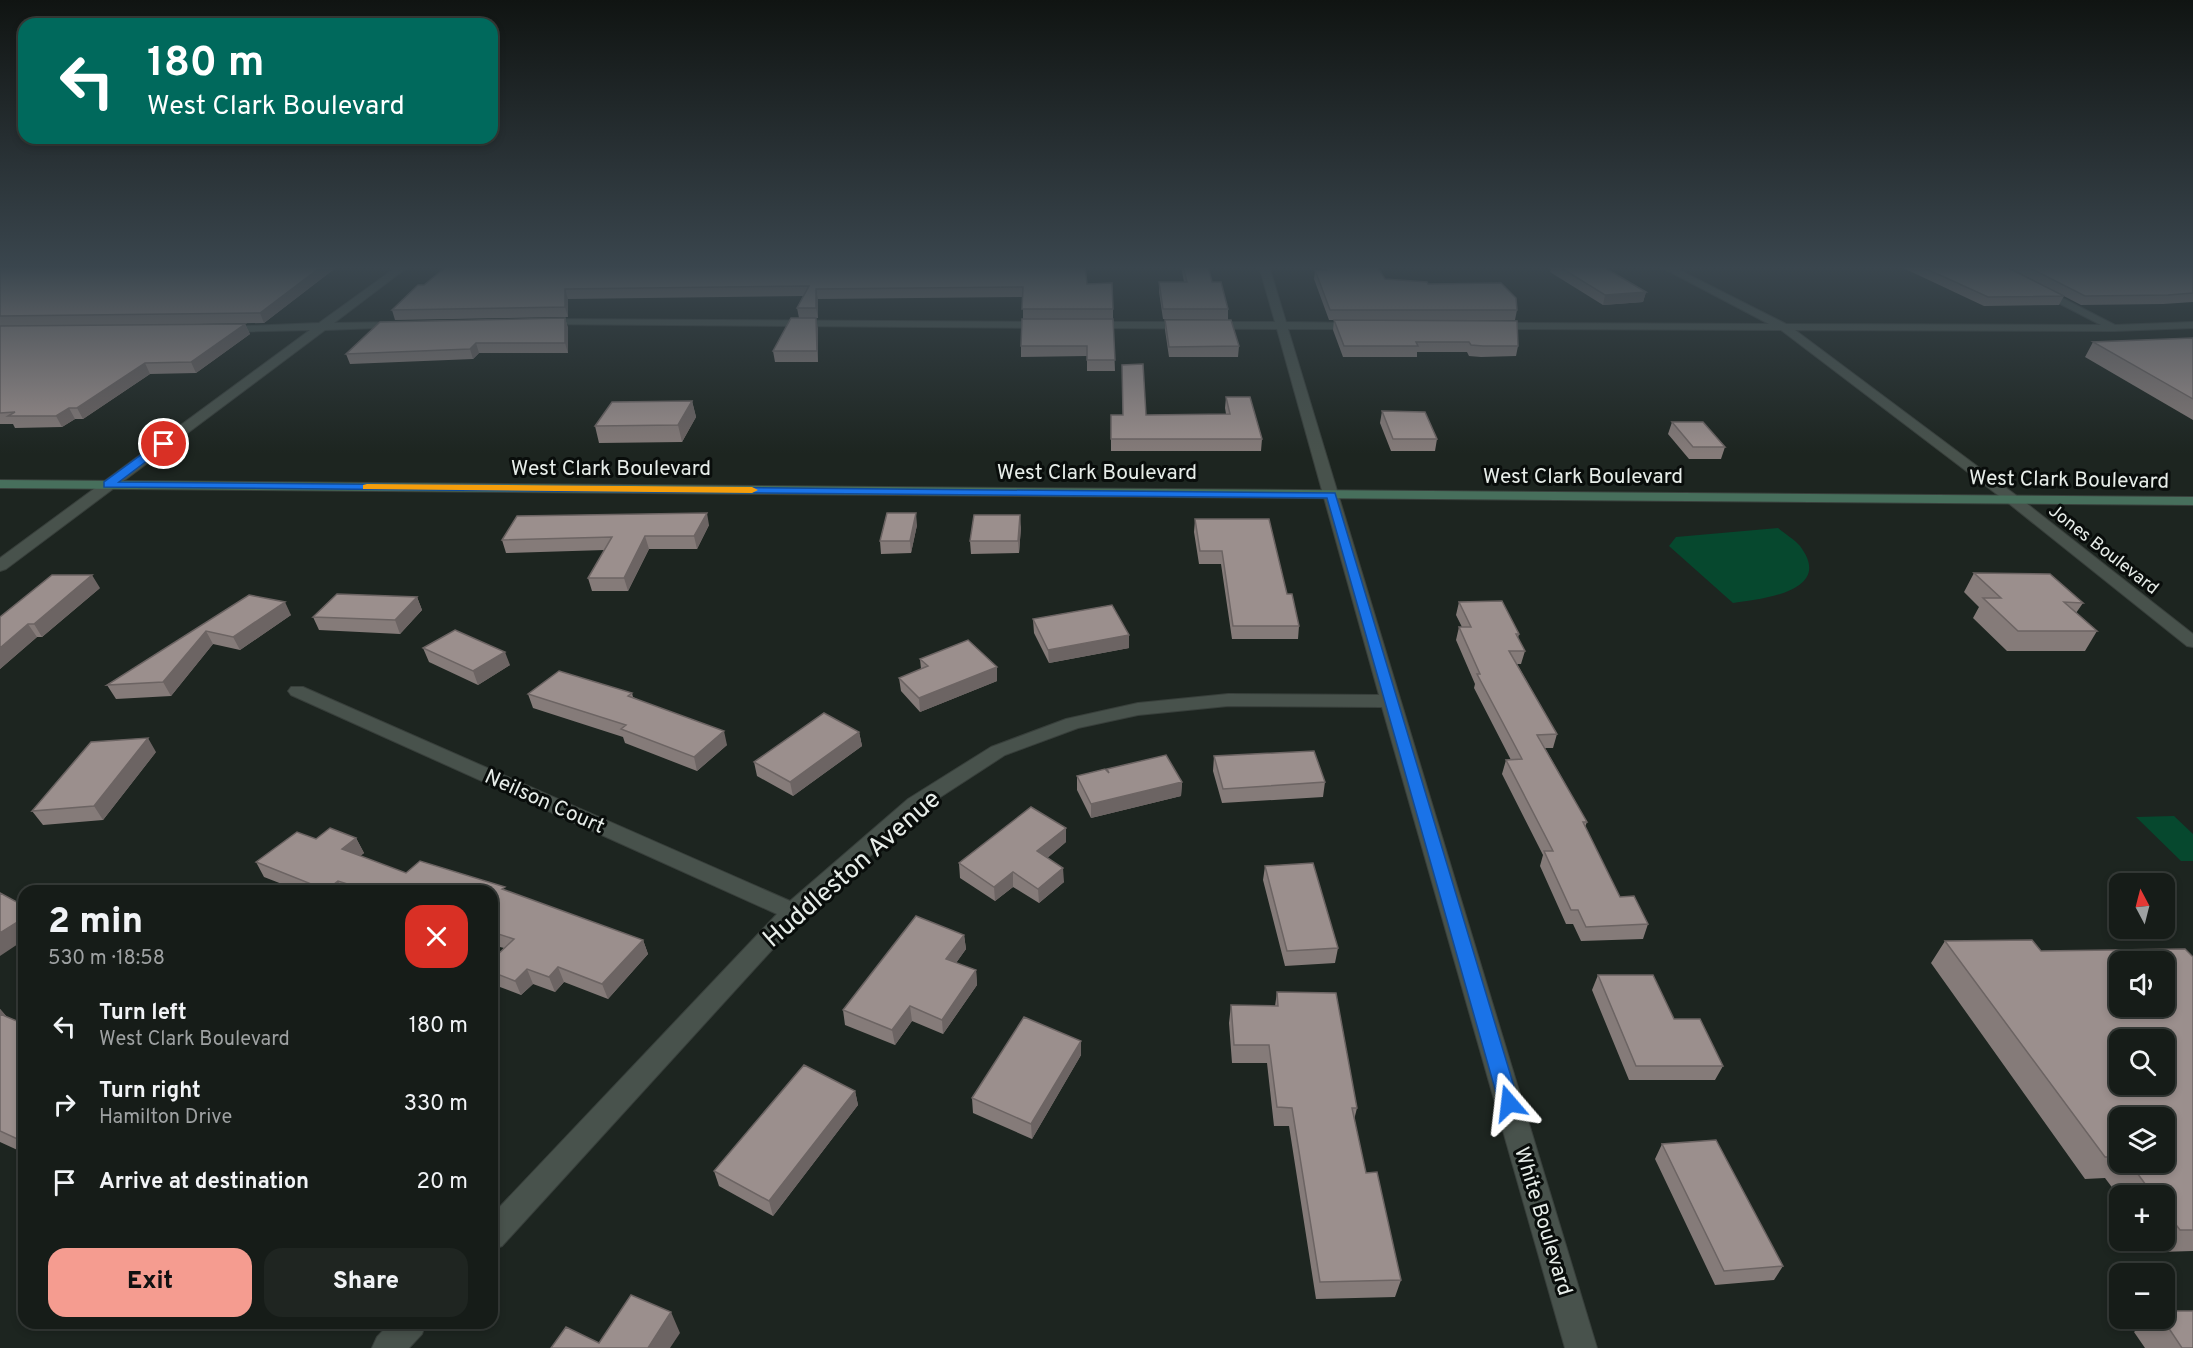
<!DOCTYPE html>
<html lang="en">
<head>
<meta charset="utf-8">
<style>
	:root { --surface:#161c18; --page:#1f2521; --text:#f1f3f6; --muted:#9ea1a2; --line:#353a37; --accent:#f59c90 }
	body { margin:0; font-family:Overpass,sans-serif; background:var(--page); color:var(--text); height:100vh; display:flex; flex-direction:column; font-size:22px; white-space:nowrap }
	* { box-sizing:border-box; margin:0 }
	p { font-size:20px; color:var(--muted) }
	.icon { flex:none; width:33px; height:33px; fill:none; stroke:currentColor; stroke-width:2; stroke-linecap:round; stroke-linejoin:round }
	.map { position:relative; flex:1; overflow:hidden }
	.sheet { position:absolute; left:18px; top:885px; width:480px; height:444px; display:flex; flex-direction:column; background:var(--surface); border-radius:18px; box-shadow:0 3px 9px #0003,0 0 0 2px var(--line) }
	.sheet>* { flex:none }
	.top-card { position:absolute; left:18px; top:18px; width:480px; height:126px; border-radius:18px; box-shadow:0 3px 9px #0003,0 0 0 2px var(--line); background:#00695c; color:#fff; overflow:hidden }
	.needle { width:39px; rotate:353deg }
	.tools { position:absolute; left:2109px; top:873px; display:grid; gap:12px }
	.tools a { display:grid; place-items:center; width:66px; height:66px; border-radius:12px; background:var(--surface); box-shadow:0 3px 9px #0003,0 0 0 2px var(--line); font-size:30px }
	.pin { position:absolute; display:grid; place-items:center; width:51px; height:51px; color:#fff; margin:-26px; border:3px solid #fff; border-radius:50%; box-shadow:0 2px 6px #0007 }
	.me { position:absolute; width:66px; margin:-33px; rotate:343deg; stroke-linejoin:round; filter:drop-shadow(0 0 4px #0008) }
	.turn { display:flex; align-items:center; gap:21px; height:126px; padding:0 30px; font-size:27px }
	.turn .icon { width:78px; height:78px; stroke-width:2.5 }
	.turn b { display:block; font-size:42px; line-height:51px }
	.round { display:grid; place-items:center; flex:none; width:63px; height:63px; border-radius:18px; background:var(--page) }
	.summary { display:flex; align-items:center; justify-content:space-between; height:102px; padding:0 30px }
	h1 { font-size:36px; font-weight:800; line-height:45px }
	.action { display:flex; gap:12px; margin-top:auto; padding:12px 30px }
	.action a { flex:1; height:69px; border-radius:18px; background:var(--accent); color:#111; font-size:24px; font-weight:800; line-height:69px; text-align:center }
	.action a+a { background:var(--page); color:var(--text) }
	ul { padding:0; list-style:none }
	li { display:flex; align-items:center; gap:18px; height:78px; padding:0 30px }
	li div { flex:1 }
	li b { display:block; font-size:22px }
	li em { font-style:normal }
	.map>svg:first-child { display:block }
	.green { fill:#06482e }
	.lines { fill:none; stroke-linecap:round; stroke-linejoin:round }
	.street-casing { stroke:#383f3b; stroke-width:2 }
	.secondary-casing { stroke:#383f3b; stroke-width:2 }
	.street { fill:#48524c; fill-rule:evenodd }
	.secondary { fill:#476f5c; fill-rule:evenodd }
	.wall { fill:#857b79; fill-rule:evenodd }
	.shaded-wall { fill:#6c6463 }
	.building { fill:#9b8f8d; stroke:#6c6463; stroke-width:1.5; fill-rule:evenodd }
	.route { fill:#1a73e8; stroke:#114b97; stroke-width:1.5 }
	.slow { fill:#f59e0b }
	.labels { text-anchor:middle; stroke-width:6; stroke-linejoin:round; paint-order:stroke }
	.far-street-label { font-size:18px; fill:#e7ede9; stroke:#090d0b }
	.street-label { font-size:21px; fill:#e7ede9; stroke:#090d0b }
	.near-street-label { font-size:26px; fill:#e7ede9; stroke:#090d0b }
</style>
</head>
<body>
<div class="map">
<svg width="2193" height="1348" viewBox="0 0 2193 1348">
	<rect width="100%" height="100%" fill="#1d2520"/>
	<!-- green -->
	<path class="green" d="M1778 528C1785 534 1794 539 1800 546 1835 592 1761 599 1733 603L1669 546 1676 537Z
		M2174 816 2193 834V861H2181L2136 817Z"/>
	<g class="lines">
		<defs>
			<path id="street" d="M398 266H409L334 323 400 322 406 325 404 327 325 330 6 569 0 571V558L310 330 224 332 220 331V327L319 323Z
				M1259 266H1269L1286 322 1357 323 1363 326 1357 329H1288L1597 1348H1565L1382 707 1228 706 1138 715 1078 728 1005 755 922 809 801 918 502 1246 492 1250V1215L777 914 291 695 288 691 291 687H303L790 901 908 799 991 747 1066 719 1138 703 1228 694 1379 695 1277 329 1091 328 1085 325 1091 322H1275Z
				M1659 266H1671L1786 324 2101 325 2037 292V288L2041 287 2115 325 2193 322V328L2114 331 1795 330 2017 496 2193 634V647L2187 646 2007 502 1781 330 1493 329 1487 326 1493 323 1769 324Z
				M542 319 1045 322 1051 325 1045 328 538 324V320Z
				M390 1323H426L422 1334 409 1348H372L377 1337Z"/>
			<path id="secondary" d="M0 480 2193 497V505L0 488Z"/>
		</defs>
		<!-- street casing -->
		<use href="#street" class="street-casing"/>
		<!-- secondary casing -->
		<use href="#secondary" class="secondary-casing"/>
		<!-- street -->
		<use href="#street" class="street"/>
		<!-- secondary -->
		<use href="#secondary" class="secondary"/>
	</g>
	<!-- wall -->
	<path class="wall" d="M0 266H338L264 323 198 324H245L250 334 196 373 150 374 83 419H75L62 427 15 428 13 424H0Z
		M1181 266H1208L1212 282 1228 309V320L1163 319 1159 292V282H1184Z
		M1320 266H1377L1385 279 1428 284 1517 310 1515 320H1329L1314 279 1315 270H1322Z
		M1551 266H1602L1646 292 1643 302 1603 305 1550 272Z
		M1899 266H2004L2064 296 2059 305 1984 306Z
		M2006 266H2193V302L2163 304 2081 305Z
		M1087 284 1113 309V319H1023V297L818 299V318H799L797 308 803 296 568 299V317L395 320 392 310 418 285Z
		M565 318 568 328V353H479L473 359 350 364 346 354Z
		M1113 319 1115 371H1087V356L1021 357V346Z
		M1165 320 1239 346 1238 357H1169L1165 330Z
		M1334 320 1518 346 1516 356 1481 357 1469 356 1467 352H1417V357H1343L1333 330Z
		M818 328V362H775L773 351Z
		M2193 338V420L2085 357 2093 342Z
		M1122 376 1146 415 1226 414 1225 408 1226 397 1262 439 1261 451H1111V415H1123Z
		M692 401 696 417 682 442 599 443 595 426Z
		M1382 411 1437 439 1435 451H1391L1380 423Z
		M1672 422 1725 447 1721 459H1689L1668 434Z
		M1195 519 1287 594 1299 626 1298 639H1232L1221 564H1199L1194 532Z
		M709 525 697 549H649L628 591H592L588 578 605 550 506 553 502 540Z
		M917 525 911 553 881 554 880 541Z
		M1021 527 1019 553 971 554 970 541Z
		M1974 573 2083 603 2076 613 2097 631 2085 651H2007L1973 618 1979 607 1964 592Z
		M100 588 42 637H37L0 669V617Z
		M249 595 291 615 240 650 213 644 171 696 116 699 107 685Z
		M417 597 422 610 400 634 319 630 313 617Z
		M1459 602 1519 634 1518 638 1525 651 1521 664H1517L1557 734 1553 748H1545L1587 822 1585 827 1620 897 1648 924 1643 939 1581 941 1573 924H1566L1540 866 1543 855 1502 774 1506 760H1511L1474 688 1475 684 1456 640 1459 627H1462L1456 615Z
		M1033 619 1129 648 1049 663 1034 633Z
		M423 648 510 665 478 685 429 662Z
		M920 659 997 681 920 712 901 691 899 678 921 669Z
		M632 693 633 697 727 745 697 771 625 743 623 737 533 708 528 694Z
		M859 732 862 746 793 796 757 776 754 762Z
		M156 752 103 820 43 825 32 811Z
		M1214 756 1325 782 1323 797 1222 803 1213 771Z
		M1107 769 1182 782 1181 796 1091 818 1077 790V776L1107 771Z
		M356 838 364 853 360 856 406 873 507 891 643 940 648 954 608 999 564 982 555 992 533 984 521 995 492 984V960L504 948 492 945V891H300L264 877 256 862 316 839Z
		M1066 842 1047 858 1064 882 1039 903 1013 887 995 901 960 878 959 863Z
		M1265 866 1338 948 1335 963 1285 966 1263 880Z
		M964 935 966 949 956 963 976 970 977 985 943 1034 912 1021 895 1045 845 1025 843 1010Z
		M1945 941 2041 951 2193 957V1251L2159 1252 2151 1240H2164V1196H2120V1198L2105 1178 2085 1179 1931 963ZM2120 1118 2164 1162H2120Z
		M1598 975 1674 1019 1723 1066 1715 1080H1629L1592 990Z
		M1277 992 1357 1108 1354 1120 1366 1173 1401 1280 1395 1297 1316 1299 1289 1126H1274L1267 1063H1232L1229 1023 1231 1005 1275 1006Z
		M0 1009 7 1017 24 1024V1153L0 1142Z
		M1081 1041V1055L1032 1139 973 1113 972 1098Z
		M855 1091 858 1105 773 1216 719 1186 714 1171Z
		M1662 1144 1783 1266 1774 1280 1715 1285 1655 1159Z
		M2149 1318H2164L2193 1348H2145L2134 1332Z"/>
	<!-- shaded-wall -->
	<path class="shaded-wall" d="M322 266H338L264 323 260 313Z
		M565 289 568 299V317L565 307Z
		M816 289 818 299V318L816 308Z
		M1646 292 1643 302 1603 305 1605 295Z
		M565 318 568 328V353L565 343Z
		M816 318 818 328V362L817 351Z
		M245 324 250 334 196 373 191 362Z
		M476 343 479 353 473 359 470 349Z
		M145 363 150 374 83 419 77 408Z
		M692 401 696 417 682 442 678 425Z
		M69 408 75 419 62 427 56 416Z
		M707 513 709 525 697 549 694 536Z
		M916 513 917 525 911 553 910 541Z
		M1020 515 1021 527 1019 553 1018 541Z
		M645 536 649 549 628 591 624 578Z
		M92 575 100 588 42 637 34 624Z
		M417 597 422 610 400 634 395 620Z
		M285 602 291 615 240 650 233 637Z
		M28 624 37 637 0 669V648Z
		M206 631 213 644 171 696 163 682Z
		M1129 635V648L1049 663 1048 650Z
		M505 652 510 665 478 685 473 671Z
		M997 667V681L920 712 919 698Z
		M724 731 727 745 697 771 694 757Z
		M859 732 862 746 793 796 790 782Z
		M148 738 156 752 103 820 94 806Z
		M1182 782 1181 796 1091 818V804Z
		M1066 828V842L1038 866 1037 851Z
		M356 838 364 853 350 864 342 849Z
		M1063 868 1064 882 1039 903 1038 889Z
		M1013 872V887L995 901 994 887Z
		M338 881 344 891H326V890Z
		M24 918V940L0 956V933Z
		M964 935 966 949 948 974 946 959Z
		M643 940 648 954 608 999 602 984Z
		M558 967 564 982 555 992 549 977Z
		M527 969 533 984 521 995 515 981Z
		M976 970 977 985 943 1034 942 1020Z
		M910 1006 912 1021 895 1045 892 1030Z
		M0 1009 14 1025 0 1021Z
		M1081 1041V1055L1032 1139 1031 1124Z
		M855 1091 858 1105 773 1216 769 1201Z
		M671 1312 680 1333 670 1348H648Z"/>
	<!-- building -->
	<path class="building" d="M0 266H322L260 313 0 316Z
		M447 266H1085L1087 284 1112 283 1113 309H1022L1023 287 816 289V308H797L809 286 565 289V307L392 310 418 285H424Z
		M1183 266H1208L1212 282H1221L1228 309H1163L1159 282H1187Z
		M1325 266H1377L1385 279 1427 282 1428 284 1501 283 1516 298 1517 310H1330L1315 270H1327Z
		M1558 266H1602L1646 292 1605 295Z
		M1920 266H2004L2064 296 1988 297Z
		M2026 266H2193V293L2168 295 2085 296Z
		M565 318V343H476L470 349 346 354 380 322Z
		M791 318H816L817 351H773Z
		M1022 319H1113L1115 360H1087V346H1021Z
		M1165 320H1231L1239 346 1169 347Z
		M1334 320 1517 321 1518 346H1483L1471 345 1469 342H1416L1418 346H1344Z
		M245 324 191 362 145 363 77 408H69L56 416H8L15 412 0 413V326Z
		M2193 338V399L2093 342Z
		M1143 364 1146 415 1230 414 1226 397H1250L1262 439H1111V415H1123L1122 365Z
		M692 401 678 425 595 426 612 402Z
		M1382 411 1425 412 1437 439H1393Z
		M1672 422H1703L1725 447H1693Z
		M707 513 694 536H645L624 578H588L612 537 502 540 517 516Z
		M887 513H916L910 541H880Z
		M974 515H1020L1018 541H970Z
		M1195 519H1269L1287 594H1292L1299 626H1233L1222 551H1200Z
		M1974 573 2050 574 2083 603 2064 602 2097 631H2018L1983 598H2001Z
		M52 575H92L34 624H28L0 648V617Z
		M337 594 417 597 395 620 313 617Z
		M249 595 285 602 233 637 206 631 163 682 107 685Z
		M1502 601 1519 634H1516L1525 651H1509L1557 734 1537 735 1587 822H1583L1620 897 1634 896 1648 924 1586 927 1578 910H1571L1544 851H1553L1506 760 1522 759 1477 674H1480L1459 627H1471L1459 602Z
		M1112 605 1129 635 1048 650 1033 619Z
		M455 630 505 652 473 671 423 648Z
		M968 640 997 667 919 698 899 678 928 666 920 659Z
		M559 671 632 693 628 696 724 731 694 757 621 729 626 725 528 694Z
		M824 713 859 732 790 782 754 762Z
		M148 738 94 806 32 811 91 742Z
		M1314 751 1325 782 1223 789 1214 756Z
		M1166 755 1182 782 1091 804 1077 776 1105 769 1109 773 1107 769Z
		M1031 807 1066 828 1037 851 1063 868 1038 889 1013 872 994 887 959 863Z
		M330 828 356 838 342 849 406 873 420 861 505 887 502 889 643 940 602 984 558 967 549 977 527 969 515 981 492 972V960L514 939 492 932V891H370L338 881 326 890 256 862 297 832 316 839Z
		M1313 863 1338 948 1287 951 1265 866Z
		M0 893 24 906V918L0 933Z
		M916 916 964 935 946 959 976 970 942 1020 910 1006 892 1030 843 1010Z
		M2032 940 2041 951 2185 949 2193 957V1230H2180L2164 1209V1196H2154L2129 1162H2164V1118H2120V1157H2105L1945 941ZM2120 962H2164V1006H2120ZM2120 1040H2164V1084H2120Z
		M1598 975H1653L1674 1019H1700L1723 1066H1636Z
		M1277 992 1336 993 1357 1108H1352L1366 1173 1377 1172 1401 1280 1320 1282 1292 1108 1277 1107 1269 1045H1234L1231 1005 1278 1006Z
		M0 1014 24 1024V1142L0 1131Z
		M1024 1017 1081 1041 1031 1124 972 1098Z
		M804 1065 855 1091 769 1201 714 1171Z
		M1716 1140 1783 1266 1724 1271 1662 1144Z
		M631 1295 671 1312 648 1348H551L566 1327 599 1343Z
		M2164 1311H2193V1348H2182L2162 1318H2164Z"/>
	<!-- sky -->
	<linearGradient id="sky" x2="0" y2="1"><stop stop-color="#101412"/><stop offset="0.59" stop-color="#3a464e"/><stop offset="1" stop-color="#3a464e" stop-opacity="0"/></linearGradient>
	<rect width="2193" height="454" fill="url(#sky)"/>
	<!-- route -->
	<path class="route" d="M160 441 169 444 119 482 1335 493 1519 1103 1516 1109 1509 1111 1502 1109 1499 1103 1327 498 104 487V482Z"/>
	<!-- slow -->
	<path class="slow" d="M367 484 752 487 758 490 752 493 363 489V485Z"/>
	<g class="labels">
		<!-- far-street labels -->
		<g class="far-street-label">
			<text transform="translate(2104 549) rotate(38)" y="6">Jones Boulevard</text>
		</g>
		<!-- street labels -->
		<g class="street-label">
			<text x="611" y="475">West Clark Boulevard</text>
			<text x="1097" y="479">West Clark Boulevard</text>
			<text x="1583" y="483">West Clark Boulevard</text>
			<text transform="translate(2069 479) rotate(1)" y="7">West Clark Boulevard</text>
			<text transform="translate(545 801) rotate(24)" y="7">Neilson Court</text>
			<text transform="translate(1544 1221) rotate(73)" y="7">White Boulevard</text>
		</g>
		<!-- near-street labels -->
		<g class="near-street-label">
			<text transform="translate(851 868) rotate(-41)" y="9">Huddleston Avenue</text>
		</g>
	</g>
</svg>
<div class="tools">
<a><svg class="needle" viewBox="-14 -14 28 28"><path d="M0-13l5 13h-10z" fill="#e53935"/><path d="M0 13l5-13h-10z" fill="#9ea1a2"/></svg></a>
<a><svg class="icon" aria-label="sound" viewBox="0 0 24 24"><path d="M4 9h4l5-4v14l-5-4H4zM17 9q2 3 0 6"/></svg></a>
<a><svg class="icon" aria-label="search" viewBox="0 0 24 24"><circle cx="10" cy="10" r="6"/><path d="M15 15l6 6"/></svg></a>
<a><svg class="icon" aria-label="layers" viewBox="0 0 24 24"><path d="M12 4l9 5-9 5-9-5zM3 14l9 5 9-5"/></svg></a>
<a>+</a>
<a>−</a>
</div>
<div class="pin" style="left:164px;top:444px;background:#d93025"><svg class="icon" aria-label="arrive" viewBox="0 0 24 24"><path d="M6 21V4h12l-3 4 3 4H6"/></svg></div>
<svg class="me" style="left:1509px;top:1103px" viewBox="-20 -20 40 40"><path d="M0-17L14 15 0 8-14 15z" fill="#1a73e8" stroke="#fff" stroke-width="4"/></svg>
<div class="top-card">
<div class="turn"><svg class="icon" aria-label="left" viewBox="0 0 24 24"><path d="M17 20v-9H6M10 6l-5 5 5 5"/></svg><div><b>180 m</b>West Clark Boulevard</div></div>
</div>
<section class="sheet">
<div class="summary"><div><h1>2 min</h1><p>530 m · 18:58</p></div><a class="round" style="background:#d93025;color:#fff"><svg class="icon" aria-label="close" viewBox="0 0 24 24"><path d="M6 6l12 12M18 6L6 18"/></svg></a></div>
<ul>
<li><svg class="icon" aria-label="left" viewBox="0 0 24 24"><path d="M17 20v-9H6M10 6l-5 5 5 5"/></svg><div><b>Turn left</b><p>West Clark Boulevard</p></div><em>180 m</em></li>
<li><svg class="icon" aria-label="right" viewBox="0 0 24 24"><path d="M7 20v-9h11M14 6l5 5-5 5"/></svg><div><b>Turn right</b><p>Hamilton Drive</p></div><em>330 m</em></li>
<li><svg class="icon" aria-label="arrive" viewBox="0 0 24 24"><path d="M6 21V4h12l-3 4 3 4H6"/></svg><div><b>Arrive at destination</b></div><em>20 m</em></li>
</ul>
<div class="action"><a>Exit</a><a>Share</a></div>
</section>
</div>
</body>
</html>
